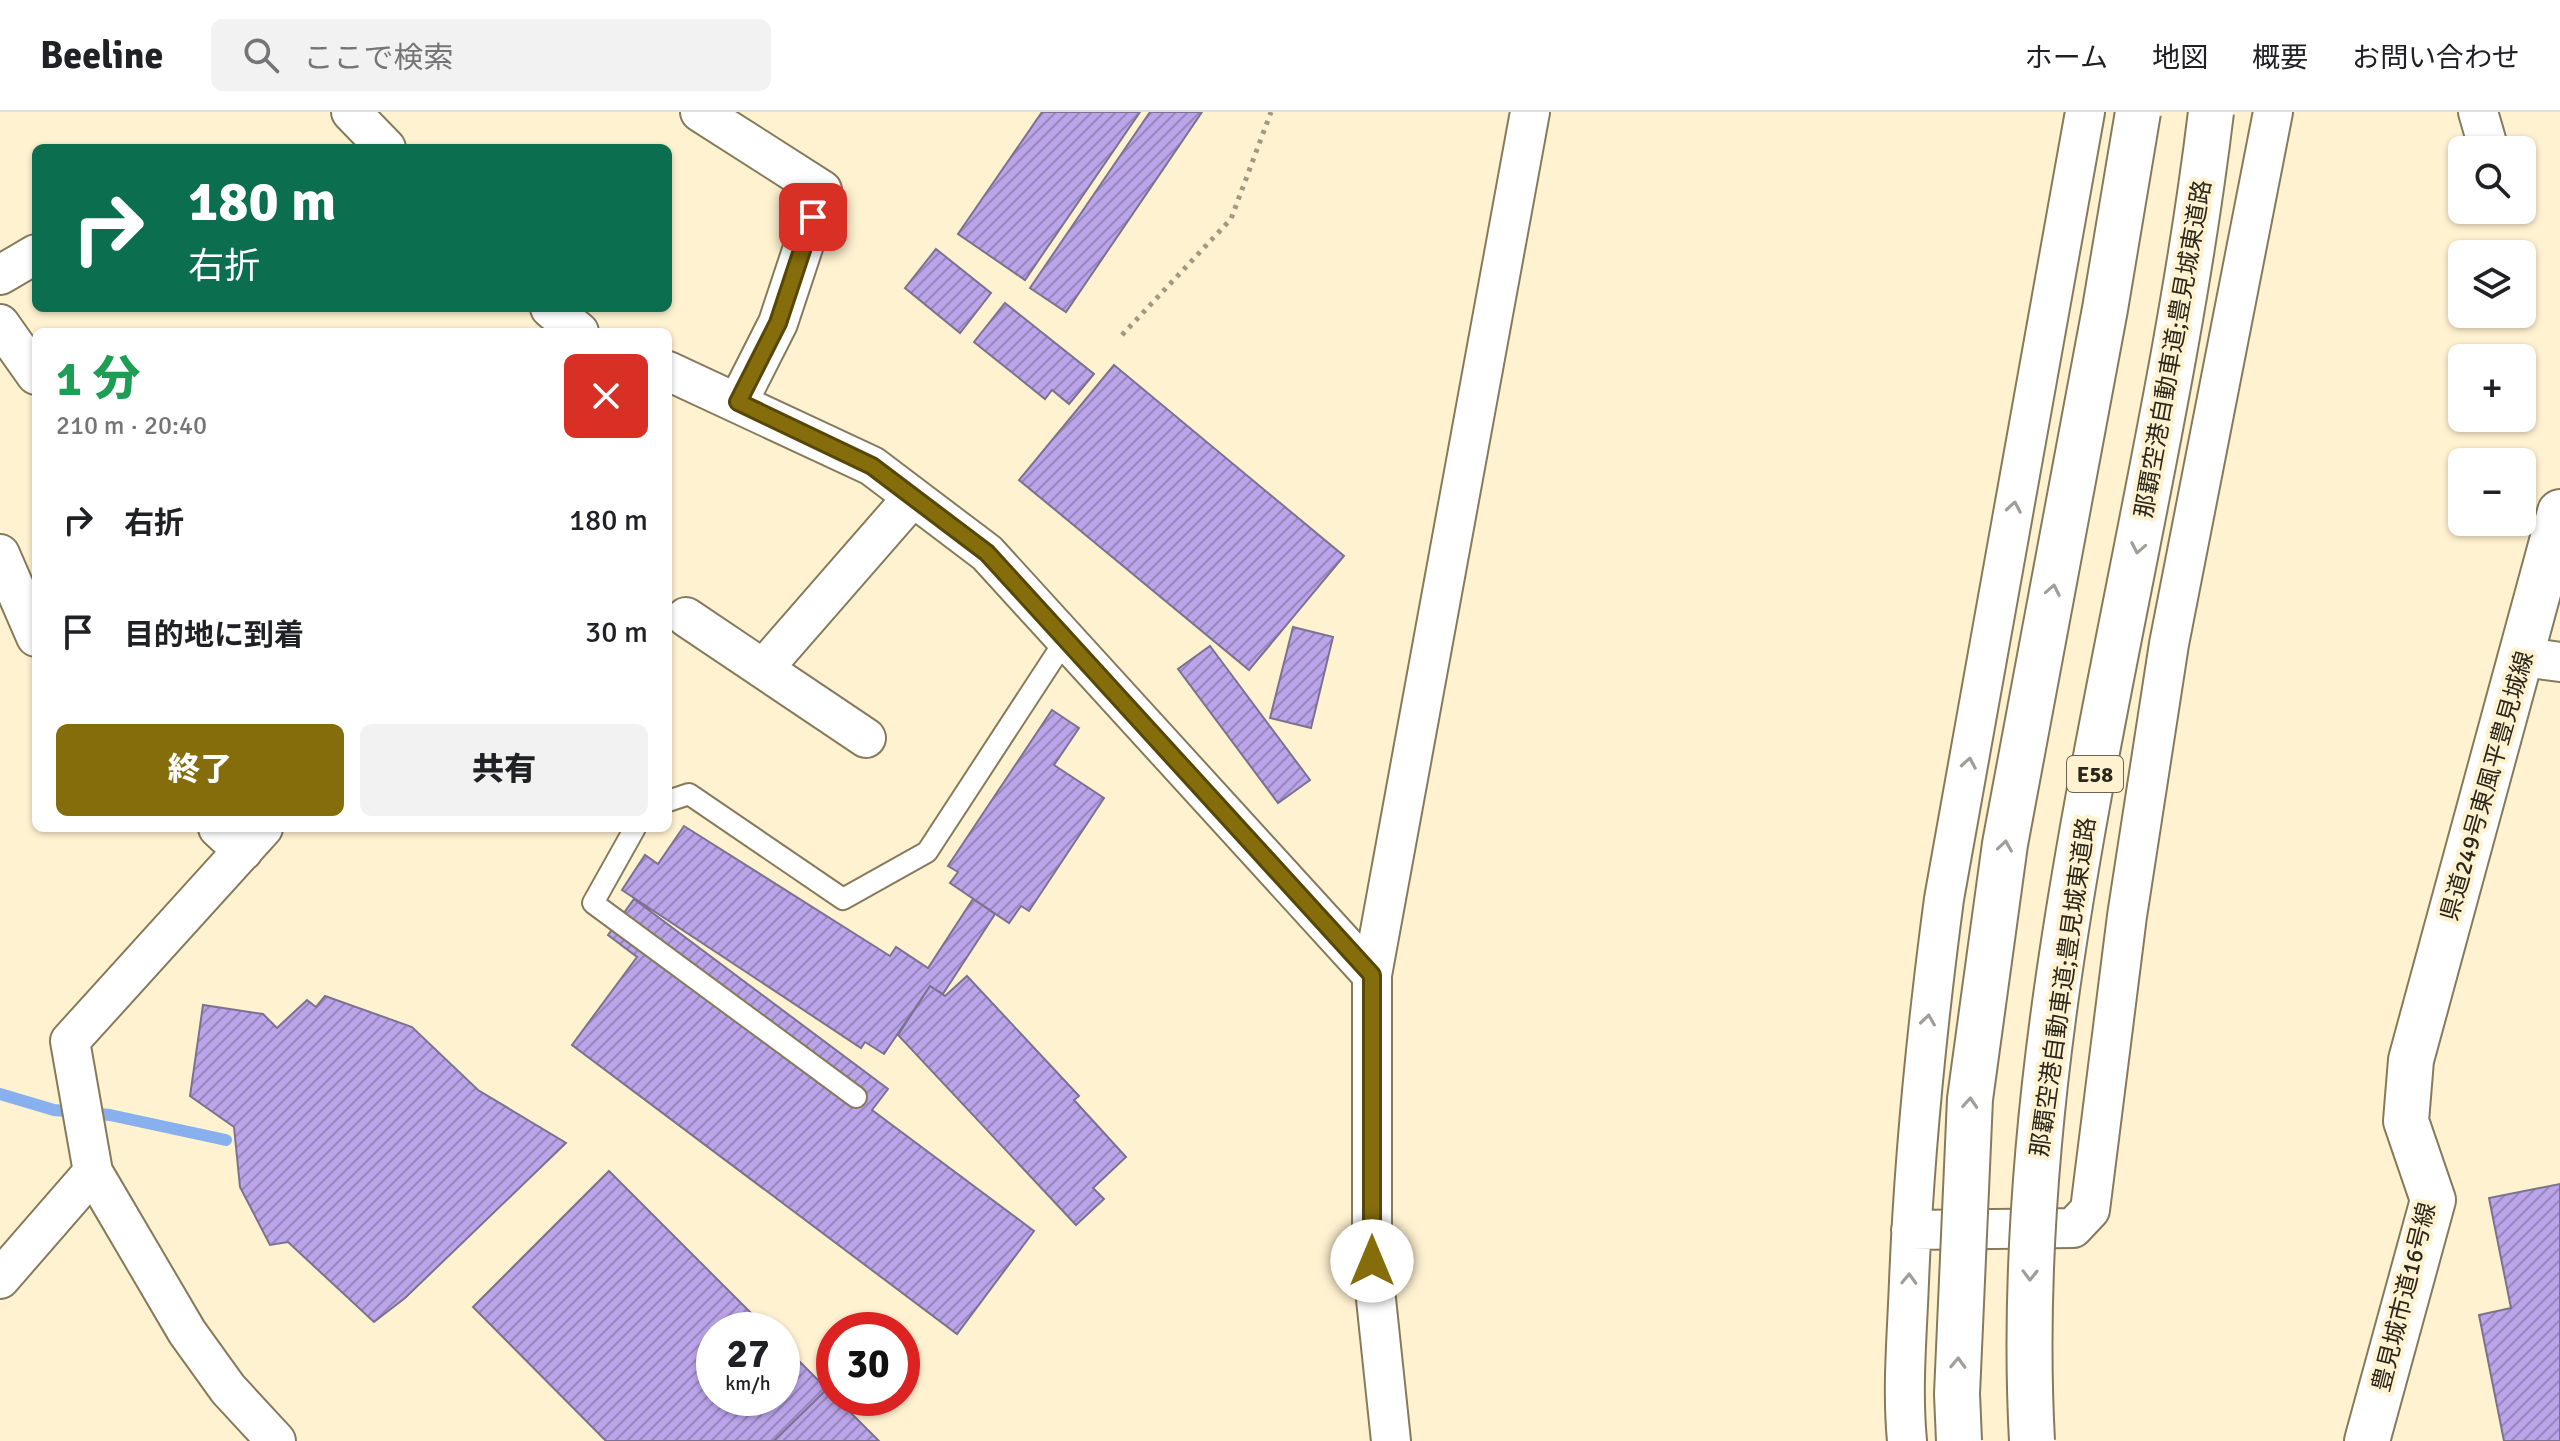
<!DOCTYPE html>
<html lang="ja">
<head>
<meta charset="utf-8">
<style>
	:root { --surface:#fff; --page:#f2f2f2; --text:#202124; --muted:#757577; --line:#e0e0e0; --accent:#856d0b }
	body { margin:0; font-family:Signika,"Noto Sans JP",sans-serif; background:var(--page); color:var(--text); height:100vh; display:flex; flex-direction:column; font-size:30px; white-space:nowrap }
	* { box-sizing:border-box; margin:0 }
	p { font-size:26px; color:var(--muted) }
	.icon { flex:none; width:44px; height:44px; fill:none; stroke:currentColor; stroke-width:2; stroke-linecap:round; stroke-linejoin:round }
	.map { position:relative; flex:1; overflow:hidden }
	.panel { position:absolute; left:32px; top:216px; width:640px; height:504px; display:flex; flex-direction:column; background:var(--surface); border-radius:12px; box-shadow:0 2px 6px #0004 }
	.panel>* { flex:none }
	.top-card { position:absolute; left:32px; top:32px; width:640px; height:168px; border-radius:12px; box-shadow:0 2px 6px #0004; background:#0b6e4f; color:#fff; overflow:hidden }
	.tools { position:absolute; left:2448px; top:24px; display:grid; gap:16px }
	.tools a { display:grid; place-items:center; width:88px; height:88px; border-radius:12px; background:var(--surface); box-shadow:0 2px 6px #0004; font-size:40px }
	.speed { position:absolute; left:696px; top:1200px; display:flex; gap:16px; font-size:40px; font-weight:700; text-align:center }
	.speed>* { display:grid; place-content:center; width:104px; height:104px; border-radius:50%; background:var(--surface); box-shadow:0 2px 6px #0004; line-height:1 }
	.speed small { font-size:20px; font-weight:400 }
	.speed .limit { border:12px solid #d22; background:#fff; color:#111 }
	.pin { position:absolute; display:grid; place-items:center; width:68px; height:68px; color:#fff; margin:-34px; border-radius:16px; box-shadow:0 4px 12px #0006 }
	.me { position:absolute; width:88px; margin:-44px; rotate:0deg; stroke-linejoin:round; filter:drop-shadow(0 0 6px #0008) }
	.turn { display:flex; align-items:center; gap:28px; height:168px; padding:0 24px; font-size:36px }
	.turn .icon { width:104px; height:104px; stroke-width:2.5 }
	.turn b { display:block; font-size:56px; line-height:68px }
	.round { display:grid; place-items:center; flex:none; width:84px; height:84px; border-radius:12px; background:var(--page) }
	.overview { display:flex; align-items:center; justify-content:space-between; height:136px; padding:0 24px }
	h1 { font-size:48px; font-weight:800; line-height:60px; color:#1e9e55 }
	.button { display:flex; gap:16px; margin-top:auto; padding:16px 24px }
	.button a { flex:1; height:92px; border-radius:12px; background:var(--accent); color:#fff; font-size:32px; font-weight:800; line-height:92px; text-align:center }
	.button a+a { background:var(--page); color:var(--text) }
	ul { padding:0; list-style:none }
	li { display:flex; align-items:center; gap:24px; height:112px; padding:0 24px }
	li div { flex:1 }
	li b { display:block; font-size:30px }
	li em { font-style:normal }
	header { display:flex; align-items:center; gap:48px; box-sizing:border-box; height:112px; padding:0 40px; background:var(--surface); border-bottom:2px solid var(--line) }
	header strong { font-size:38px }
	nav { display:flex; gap:44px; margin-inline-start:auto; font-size:28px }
	.search { width:560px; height:72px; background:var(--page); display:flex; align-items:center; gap:20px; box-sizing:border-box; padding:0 28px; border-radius:12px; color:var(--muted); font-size:30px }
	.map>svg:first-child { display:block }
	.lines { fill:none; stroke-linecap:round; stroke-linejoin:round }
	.stream { stroke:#88afee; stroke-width:12 }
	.building { fill:url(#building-hatch); stroke:#7b728f; stroke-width:2 }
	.lane-casing { stroke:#867a5c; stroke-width:24 }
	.street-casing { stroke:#867a5c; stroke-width:42 }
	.secondary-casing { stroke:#867a5c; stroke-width:48 }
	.path { stroke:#a29981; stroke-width:5; stroke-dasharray:4 6; stroke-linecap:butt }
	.lane { stroke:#fff; stroke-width:20 }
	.street { stroke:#fff; stroke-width:38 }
	.secondary { stroke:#fff; stroke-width:44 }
	.highway-bridge-casing { stroke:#867a5c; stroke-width:48; stroke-linecap:butt }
	.highway-bridge { stroke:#fff; stroke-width:44 }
	.oneway { stroke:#a09e98 }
	.route-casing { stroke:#564707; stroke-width:20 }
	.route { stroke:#856d0b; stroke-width:14 }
	.labels { text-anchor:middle; stroke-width:8; stroke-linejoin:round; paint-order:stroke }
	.shield { fill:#fff2d1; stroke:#6b6452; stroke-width:2 }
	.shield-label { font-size:22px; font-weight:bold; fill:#2c271b }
	.street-label { font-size:24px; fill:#2c271b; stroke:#fff2d1 }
</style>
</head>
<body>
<header>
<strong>Beeline</strong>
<div class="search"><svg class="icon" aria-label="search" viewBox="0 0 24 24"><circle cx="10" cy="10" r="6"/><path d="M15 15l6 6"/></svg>ここで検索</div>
<nav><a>ホーム</a><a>地図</a><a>概要</a><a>お問い合わせ</a></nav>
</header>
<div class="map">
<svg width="2560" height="1329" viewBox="0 0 2560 1329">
	<defs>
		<pattern id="building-hatch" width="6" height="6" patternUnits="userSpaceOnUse" patternTransform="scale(2)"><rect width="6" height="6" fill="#bba4ea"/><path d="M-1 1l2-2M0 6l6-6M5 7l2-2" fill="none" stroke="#9886bd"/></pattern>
	</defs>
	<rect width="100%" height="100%" fill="#fff2d1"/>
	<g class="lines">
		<!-- stream -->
		<path class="stream" d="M0 982 54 998 110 1003 226 1028"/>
	</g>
	<!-- building -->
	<path class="building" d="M1042 0H1140L1025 168 958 122Z
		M1150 0H1202L1066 200 1030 176Z
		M936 137 991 181 960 221 905 176Z
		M1005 191 1094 262 1069 292 1052 278 1045 287 974 230Z
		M1114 253 1344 444 1249 558 1019 368Z
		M1293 515 1333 525 1311 616 1270 606Z
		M1210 534 1310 668 1278 691 1178 557Z
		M1052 598 1079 616 1054 653 1104 686 1029 799 1021 794 1009 811 950 771 958 760 948 754Z
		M684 714 890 844 896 835 928 856 973 787 995 802 943 882 930 874 884 942 865 930 861 936 622 778 645 743 658 752Z
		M634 787 888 977 872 998 1034 1119 957 1222 572 933 637 845 608 823Z
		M967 864 1079 984 1074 988 1126 1045 1093 1076 1104 1087 1076 1113 898 923 930 874 945 884Z
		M325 884 412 915 478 978 566 1031 405 1186 374 1210 288 1130 270 1133 240 1075 234 1015 190 984 203 893 263 902 277 916 307 888 316 895Z
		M609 1059 768 1218H714V1286H782V1232L827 1277 774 1329H606L473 1195Z
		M2560 1072V1329H2504L2479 1203 2511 1196 2489 1086Z
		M827 1277 879 1329H774Z"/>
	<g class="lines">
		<defs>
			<path id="lane" d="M668 689 689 682 843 787 927 740 1066 527
				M635 716 593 791 856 985"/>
			<path id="street" d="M351 0 386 36
				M700 0 822 78 778 211 738 290
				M2478 0 2489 38
				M0 163 36 142
				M550 196 579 220
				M0 212 36 263
				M668 259 872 354 987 441 1372 863
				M0 442 36 525
				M686 505 866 626
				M2523 545 2560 550
				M763 557 913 385
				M218 716 243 739
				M263 716 70 929 93 1060 187 1220 228 1277 276 1329
				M1911 1118 2073 1116 2090 1098 2127 804 2169 532 2273 0
				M0 1167 93 1060
				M1391 1329 1372 1149V863L1530 0
				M1907 1329C1902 1276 1907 1223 1909 1170 1914 1042 1927 915 1944 787L2085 0"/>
			<path id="secondary" d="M2367 1329 2433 1088 2406 1009 2411 948 2560 400"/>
		</defs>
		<!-- lane casing -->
		<use href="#lane" class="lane-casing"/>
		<!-- street casing -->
		<use href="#street" class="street-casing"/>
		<!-- secondary casing -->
		<use href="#secondary" class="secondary-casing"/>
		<!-- path -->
		<path class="path" d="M1122 223 1231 107 1271 0"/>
		<!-- lane -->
		<use href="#lane" class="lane"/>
		<!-- street -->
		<use href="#street" class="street"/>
		<!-- secondary -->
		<use href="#secondary" class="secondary"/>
		<defs>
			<path id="highway-bridge" d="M1959 1329 1957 1282 1970 987 2005 732 2105 197 2138 0
				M2032 1329C2008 884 2158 440 2211 0"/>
		</defs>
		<!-- highway-bridge casing -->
		<use href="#highway-bridge" class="highway-bridge-casing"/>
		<!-- highway-bridge -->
		<use href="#highway-bridge" class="highway-bridge"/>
	</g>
	<!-- one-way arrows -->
	<defs><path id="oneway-chevron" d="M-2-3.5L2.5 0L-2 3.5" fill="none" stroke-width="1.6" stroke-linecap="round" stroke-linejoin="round" transform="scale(2)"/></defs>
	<g class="oneway">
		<use href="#oneway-chevron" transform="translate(2014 395) rotate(-80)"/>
		<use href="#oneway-chevron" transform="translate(2138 436) rotate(101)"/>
		<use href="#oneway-chevron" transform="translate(2053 478) rotate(-79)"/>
		<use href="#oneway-chevron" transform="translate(1969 651) rotate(-80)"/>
		<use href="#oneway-chevron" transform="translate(2005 734) rotate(-81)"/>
		<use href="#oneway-chevron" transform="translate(1928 908) rotate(-82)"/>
		<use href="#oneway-chevron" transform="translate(1970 991) rotate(-86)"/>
		<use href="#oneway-chevron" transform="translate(2030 1163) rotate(91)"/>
		<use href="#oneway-chevron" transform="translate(1909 1167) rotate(-88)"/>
		<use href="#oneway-chevron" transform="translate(1958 1251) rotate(-88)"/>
	</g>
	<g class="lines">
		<defs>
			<path id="route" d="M813 105 778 211 738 290 872 354 987 441 1372 863V1149"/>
		</defs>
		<!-- route casing -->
		<use href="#route" class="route-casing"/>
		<!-- route -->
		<use href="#route" class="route"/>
	</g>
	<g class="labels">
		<!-- shield labels -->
		<rect class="shield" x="2067" y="644" width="56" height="36" rx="6"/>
		<g class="shield-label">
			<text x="2095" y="670">E58</text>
		</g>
		<!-- street labels -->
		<g class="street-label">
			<text transform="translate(2173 237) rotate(-80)" y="8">那覇空港自動車道;豊見城東道路</text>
			<text transform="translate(2487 674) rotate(-74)" y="8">県道249号東風平豊見城線</text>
			<text transform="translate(2063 875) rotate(-82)" y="8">那覇空港自動車道;豊見城東道路</text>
			<text transform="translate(2404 1185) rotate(-76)" y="8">豊見城市道16号線</text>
		</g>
	</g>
</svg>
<div class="tools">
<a><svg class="icon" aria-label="search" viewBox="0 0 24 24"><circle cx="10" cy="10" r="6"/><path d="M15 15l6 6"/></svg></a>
<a><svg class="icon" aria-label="layers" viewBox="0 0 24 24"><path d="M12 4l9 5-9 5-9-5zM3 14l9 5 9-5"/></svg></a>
<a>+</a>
<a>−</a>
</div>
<div class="speed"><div>27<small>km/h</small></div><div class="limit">30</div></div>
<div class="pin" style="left:813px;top:105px;background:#d93025"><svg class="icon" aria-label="arrive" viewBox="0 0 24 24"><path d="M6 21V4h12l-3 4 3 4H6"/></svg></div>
<svg class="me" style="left:1372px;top:1149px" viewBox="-20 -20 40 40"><circle r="19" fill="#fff"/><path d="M0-13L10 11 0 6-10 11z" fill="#856d0b"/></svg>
<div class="top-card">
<div class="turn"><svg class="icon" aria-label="right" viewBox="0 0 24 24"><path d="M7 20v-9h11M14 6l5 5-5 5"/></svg><div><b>180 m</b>右折</div></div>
</div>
<section class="panel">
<div class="overview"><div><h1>1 分</h1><p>210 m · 20:40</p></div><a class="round" style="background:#d93025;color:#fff"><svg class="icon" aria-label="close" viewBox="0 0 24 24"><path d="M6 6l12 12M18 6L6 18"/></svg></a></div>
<ul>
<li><svg class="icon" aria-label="right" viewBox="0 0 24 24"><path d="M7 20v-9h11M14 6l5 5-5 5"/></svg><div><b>右折</b></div><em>180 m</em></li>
<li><svg class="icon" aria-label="arrive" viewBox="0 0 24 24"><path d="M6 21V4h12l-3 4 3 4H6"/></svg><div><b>目的地に到着</b></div><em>30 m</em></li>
</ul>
<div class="button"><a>終了</a><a>共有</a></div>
</section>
</div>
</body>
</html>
